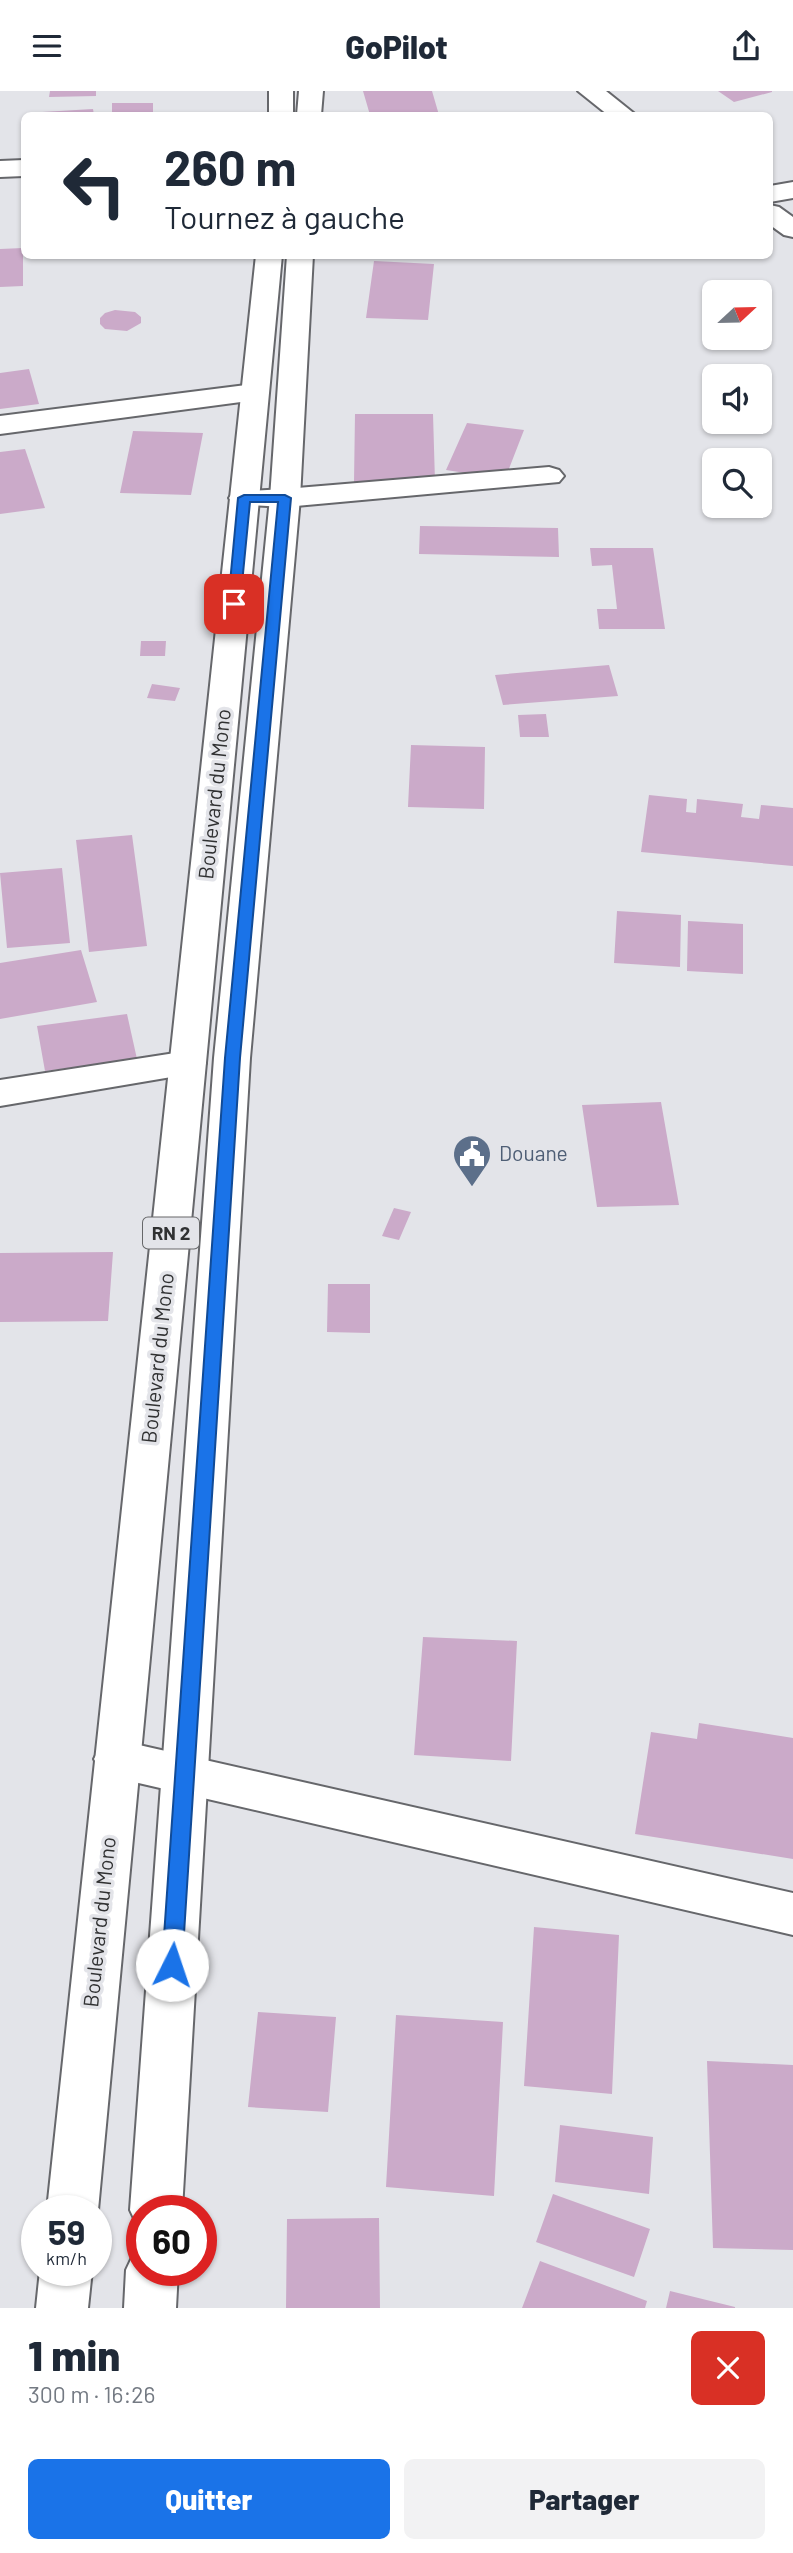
<!DOCTYPE html>
<html lang="fr">
<head>
<meta charset="utf-8">
<style>
	:root { --surface:#fff; --page:#f2f2f3; --text:#1f2937; --muted:#747a83; --accent:#1a73e8 }
	body { margin:0; font-family:Barlow,sans-serif; background:var(--page); color:var(--text); height:100vh; display:flex; flex-direction:column; font-size:26px; white-space:nowrap }
	* { box-sizing:border-box; margin:0 }
	p { font-size:23px; color:var(--muted) }
	.icon { flex:none; width:38px; height:38px; fill:none; stroke:currentColor; stroke-width:2; stroke-linecap:round; stroke-linejoin:round }
	.map { position:relative; height:2217px; overflow:hidden }
	.details { display:flex; flex-direction:column; background:var(--surface); flex:1 }
	.details>* { flex:none }
	.hud { position:absolute; left:21px; top:21px; width:752px; height:147px; border-radius:10px; box-shadow:0 2px 5px #0004; background:#fff; color:var(--text); overflow:hidden }
	.needle { width:46px; rotate:68deg }
	.buttons { position:absolute; left:702px; top:189px; display:grid; gap:14px }
	.buttons a { display:grid; place-items:center; width:70px; height:70px; border-radius:10px; background:var(--surface); box-shadow:0 2px 5px #0004; font-size:35px }
	.speed { position:absolute; left:21px; top:2104px; display:flex; gap:14px; font-size:35px; font-weight:700; text-align:center }
	.speed>* { display:grid; place-content:center; width:91px; height:91px; border-radius:50%; background:var(--surface); box-shadow:0 2px 5px #0004; line-height:1 }
	.speed small { font-size:18px; font-weight:400 }
	.speed .limit { border:10px solid #d22; background:#fff; color:#111 }
	.pin { position:absolute; display:grid; place-items:center; width:60px; height:60px; color:#fff; margin:-30px; border-radius:14px; box-shadow:0 4px 10px #0006 }
	.me { position:absolute; width:77px; margin:-38px; rotate:4deg; stroke-linejoin:round; filter:drop-shadow(0 0 5px #0008) }
	.turn { display:flex; align-items:center; gap:24px; height:147px; padding:0 28px; font-size:32px }
	.turn .icon { width:91px; height:91px; stroke-width:2.5 }
	.turn b { display:block; font-size:49px; line-height:60px }
	.round { display:grid; place-items:center; flex:none; width:74px; height:74px; border-radius:10px; background:var(--page) }
	.headline { display:flex; align-items:center; justify-content:space-between; height:119px; padding:0 28px }
	h1 { font-size:42px; font-weight:800; line-height:52px }
	.cta { display:flex; gap:14px; margin-top:auto; padding:14px 28px }
	.cta a { flex:1; height:80px; border-radius:10px; background:var(--accent); color:#fff; font-size:28px; font-weight:800; line-height:80px; text-align:center }
	.cta a+a { background:var(--page); color:var(--text) }
	header { display:flex; justify-content:space-between; align-items:center; height:91px; padding:0 28px; background:var(--surface); font-size:32px; font-weight:800 }
	.map>svg:first-child { display:block }
	.building { fill:#cbaac9 }
	.lines { fill:none; stroke-linecap:round; stroke-linejoin:round }
	.minor-casing { stroke:#66676b; stroke-width:4 }
	.primary-casing { stroke:#66676b; stroke-width:4 }
	.minor { fill:#fff; fill-rule:evenodd }
	.primary { fill:#fff; fill-rule:evenodd }
	.route { fill:#1a73e8; stroke:#114b97; stroke-width:2 }
	.labels { text-anchor:middle; stroke-width:7; stroke-linejoin:round; paint-order:stroke }
	.shield { fill:#e3e4e9; stroke:#666769; stroke-width:2 }
	.shield-label { font-size:19px; font-weight:bold; fill:#303132 }
	.street-label { font-size:21px; fill:#303132; stroke:#e3e4e9 }
	.service-label { font-size:21px; fill:#4e5e75; stroke:#e3e4e9; text-anchor:start }
</style>
</head>
<body>
<header><svg class="icon" aria-label="menu" viewBox="0 0 24 24"><path d="M4 6h16M4 12h16M4 18h16"/></svg>GoPilot<svg class="icon" aria-label="share" viewBox="0 0 24 24"><path d="M12 15V3M7 8l5-5 5 5M5 13v7h14v-7"/></svg></header>
<div class="map">
<svg width="793" height="2217" viewBox="0 0 793 2217">
	<rect width="100%" height="100%" fill="#e3e4e9"/>
	<!-- building -->
	<path class="building" d="M50 0H96V5L49 6Z
		M363 0H432L439 24H370Z
		M718 0H772V1L734 11Z
		M112 12H153V24H112Z
		M93 18 94 24H42V21Z
		M23 157V195L0 196V158Z
		M374 170 434 173 428 229 366 227Z
		M115 219 135 221 141 226V232L127 240 105 238 100 233V227L105 222Z
		M29 278 39 313 0 318V282Z
		M355 323H433L435 391H354Z
		M467 332 524 339 505 388 446 379Z
		M133 340 203 342 191 404 120 402Z
		M25 358 45 417 0 423V361Z
		M420 435 558 437 559 466 419 463Z
		M590 457H653L665 538H599L597 518H617L612 474 592 475Z
		M141 550H166L165 565H140Z
		M609 574 618 605 503 614 495 584Z
		M152 593 180 597 175 610 147 607Z
		M546 623 549 646H520L518 624Z
		M411 654 485 656 484 718 408 716Z
		M649 704 687 708 686 721 696 722 697 708 743 713 741 726 759 728 761 714 793 717V775L641 761Z
		M132 744 147 855 89 861 76 749Z
		M62 777 70 852 7 857 0 782Z
		M617 820 681 824 680 876 614 872Z
		M688 830 743 833V883L687 880Z
		M81 859 97 911 0 928V872Z
		M127 923 137 968 45 980 37 935Z
		M661 1011 679 1114 597 1116 582 1014Z
		M394 1117 411 1121 399 1149 382 1145Z
		M113 1161 108 1230 0 1231V1162Z
		M328 1193H370V1242L327 1241Z
		M423 1546 517 1550 511 1670 414 1664Z
		M699 1632 793 1647V1768L635 1743 651 1641 697 1648Z
		M534 1836 619 1844 612 2003 524 1995Z
		M258 1921 336 1926 328 2021 248 2016Z
		M396 1924 503 1931 494 2105 386 2096Z
		M707 1970 793 1974V2159L713 2157Z
		M560 2034 653 2046 649 2103 555 2091Z
		M553 2103 650 2138 634 2186 536 2151Z
		M379 2127 380 2217H286L287 2128Z
		M540 2170 647 2210 645 2217H522Z
		M670 2200 735 2216V2217H666Z"/>
	<g class="lines">
		<defs>
			<path id="minor" d="M578 0H606L636 24H608Z
				M24 69V85L0 86V70Z
				M793 91V107L770 111V95Z
				M770 114 779 116 793 126V146L784 144 770 134Z
				M254 293 264 296 268 302 264 308 0 343V325Z
				M549 376 559 379 564 385 559 391 285 416 233 413 229 407 233 401 285 398Z
				M188 960 201 963 206 972 201 981 0 1015V989Z
				M117 1649 793 1802V1844L117 1687 101 1681 94 1668 101 1655Z"/>
			<path id="primary" d="M269 0H293V24H269Z
				M299 0H323L321 24H297Z
				M256 164H282L98 2119 96 2122V2119H47Z
				M287 164H313L300 407 250 967 182 2119H142V2137L138 2136 130 2119 214 967 270 407Z
				M142 2158V2179H178L176 2217H124L126 2179 134 2162Z
				M40 2179H92L88 2217H36Z"/>
		</defs>
		<!-- minor casing -->
		<use href="#minor" class="minor-casing"/>
		<!-- primary casing -->
		<use href="#primary" class="primary-casing"/>
		<!-- minor -->
		<use href="#minor" class="minor"/>
		<!-- primary -->
		<use href="#primary" class="primary"/>
	</g>
	<!-- route -->
	<path class="route" d="M244 404H285L291 407 240 967 182 1874 179 1880 172 1882 165 1880 162 1874 225 967 278 411H250L240 513 234 517 228 513 238 407Z"/>
	<!-- icons -->
	<defs>
		<symbol id="civic-pin" viewBox="-11 -11 22 30"><path d="M0 17L-7.5 6A9.5 9.5 0 1 1 7.5 6Z" fill="#5c6f8a" stroke="#e3e4e9"/><path d="M-.6-6.5H3V-4.5H.6V-3L4-1V1h2V6H-6V1h2V-1L-.6-3ZM-1.2 2.5V6h2.4V2.5Z" fill="#fff"/></symbol>
	</defs>
	<g fill-rule="evenodd">
		<use href="#civic-pin" x="450" y="1041" width="44" height="60"/>
	</g>
	<g class="labels">
		<!-- shield labels -->
		<rect class="shield" x="143" y="1126.5" width="56" height="31" rx="5"/>
		<g class="shield-label">
			<text x="171" y="1149">RN 2</text>
		</g>
		<!-- street labels -->
		<g class="street-label">
			<text transform="translate(215 703) rotate(-84)" y="7">Boulevard du Mono</text>
			<text transform="translate(158 1267) rotate(-84)" y="7">Boulevard du Mono</text>
			<text transform="translate(100 1831) rotate(-84)" y="7">Boulevard du Mono</text>
		</g>
		<!-- service labels -->
		<g class="service-label">
			<text x="499" y="1070">Douane</text>
		</g>
	</g>
</svg>
<div class="buttons">
<a><svg class="needle" viewBox="-14 -14 28 28"><path d="M0-13l5 13h-10z" fill="#e53935"/><path d="M0 13l5-13h-10z" fill="#747a83"/></svg></a>
<a><svg class="icon" aria-label="sound" viewBox="0 0 24 24"><path d="M4 9h4l5-4v14l-5-4H4zM17 9q2 3 0 6"/></svg></a>
<a><svg class="icon" aria-label="search" viewBox="0 0 24 24"><circle cx="10" cy="10" r="6"/><path d="M15 15l6 6"/></svg></a>
</div>
<div class="speed"><div>59<small>km/h</small></div><div class="limit">60</div></div>
<div class="pin" style="left:234px;top:513px;background:#d93025"><svg class="icon" aria-label="arrive" viewBox="0 0 24 24"><path d="M6 21V4h12l-3 4 3 4H6"/></svg></div>
<svg class="me" style="left:172px;top:1874px" viewBox="-20 -20 40 40"><circle r="19" fill="#fff"/><path d="M0-13L10 11 0 6-10 11z" fill="#1a73e8"/></svg>
<div class="hud">
<div class="turn"><svg class="icon" aria-label="left" viewBox="0 0 24 24"><path d="M17 20v-9H6M10 6l-5 5 5 5"/></svg><div><b>260 m</b>Tournez à gauche</div></div>
</div>
</div>
<section class="details">
<div class="headline"><div><h1>1 min</h1><p>300 m · 16:26</p></div><a class="round" style="background:#d93025;color:#fff"><svg class="icon" aria-label="close" viewBox="0 0 24 24"><path d="M6 6l12 12M18 6L6 18"/></svg></a></div>
<div class="cta"><a>Quitter</a><a>Partager</a></div>
</section>
</body>
</html>
